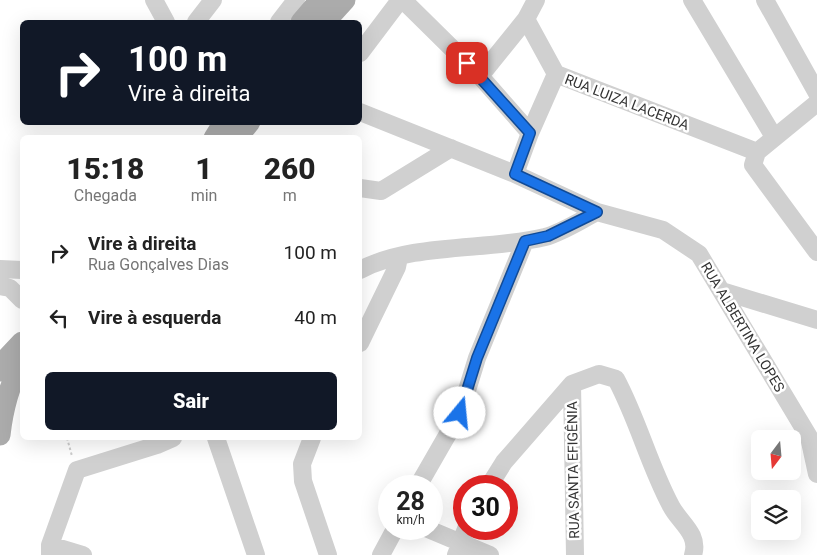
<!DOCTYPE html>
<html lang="pt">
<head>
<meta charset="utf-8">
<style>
	:root { --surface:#fff; --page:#f6f6f6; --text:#222; --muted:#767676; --accent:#111827 }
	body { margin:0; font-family:Roboto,sans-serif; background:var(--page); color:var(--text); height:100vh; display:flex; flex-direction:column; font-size:19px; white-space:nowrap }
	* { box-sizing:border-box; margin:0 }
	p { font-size:16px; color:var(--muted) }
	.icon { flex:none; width:28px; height:28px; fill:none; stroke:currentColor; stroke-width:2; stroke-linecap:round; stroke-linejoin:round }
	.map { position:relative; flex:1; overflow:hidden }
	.side { position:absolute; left:20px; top:135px; width:342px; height:305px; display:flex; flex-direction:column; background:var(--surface); border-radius:8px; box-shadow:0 5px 20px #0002 }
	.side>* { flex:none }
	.hud { position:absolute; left:20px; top:20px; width:342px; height:105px; border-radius:8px; box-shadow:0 5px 20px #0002; background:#111827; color:#fff; overflow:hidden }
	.needle { width:32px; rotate:196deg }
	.tools { position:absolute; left:751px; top:430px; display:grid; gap:10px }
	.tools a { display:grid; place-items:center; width:50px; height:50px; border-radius:8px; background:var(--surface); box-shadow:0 5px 20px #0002; font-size:25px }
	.speed { position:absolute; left:378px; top:475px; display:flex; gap:10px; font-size:25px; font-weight:700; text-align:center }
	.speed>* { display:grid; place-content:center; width:65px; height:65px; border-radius:50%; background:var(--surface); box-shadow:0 5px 20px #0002; line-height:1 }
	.speed small { font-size:12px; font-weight:400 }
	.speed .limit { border:8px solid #d22; background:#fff; color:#111 }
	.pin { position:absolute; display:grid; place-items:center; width:42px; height:42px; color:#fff; margin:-21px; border-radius:10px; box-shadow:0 2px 8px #0006 }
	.me { position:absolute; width:55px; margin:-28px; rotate:17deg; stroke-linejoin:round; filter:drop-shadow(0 0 4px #0008) }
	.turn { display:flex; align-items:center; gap:18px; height:105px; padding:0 25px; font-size:22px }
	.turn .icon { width:65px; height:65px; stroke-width:2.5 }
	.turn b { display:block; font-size:35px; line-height:42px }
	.eta { display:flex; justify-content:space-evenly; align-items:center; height:85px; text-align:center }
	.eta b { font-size:30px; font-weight:800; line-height:35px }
	.button { display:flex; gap:10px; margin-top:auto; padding:10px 25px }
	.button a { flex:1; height:58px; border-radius:8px; background:var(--accent); color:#fff; font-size:20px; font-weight:800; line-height:58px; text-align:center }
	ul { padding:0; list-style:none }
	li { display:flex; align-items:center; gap:15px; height:65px; padding:0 25px }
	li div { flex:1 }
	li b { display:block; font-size:19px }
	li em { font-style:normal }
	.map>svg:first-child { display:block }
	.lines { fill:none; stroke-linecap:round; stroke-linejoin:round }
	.path { stroke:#cdcdcd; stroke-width:2; stroke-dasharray:2.5 2.5; stroke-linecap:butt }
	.minor { stroke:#d0d0d0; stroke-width:18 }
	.major { stroke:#ababab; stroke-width:21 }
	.route-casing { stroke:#114b97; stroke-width:12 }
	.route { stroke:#1a73e8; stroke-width:9 }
	.labels { text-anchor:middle; stroke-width:5; stroke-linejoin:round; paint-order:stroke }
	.street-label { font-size:14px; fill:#333; stroke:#fff }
</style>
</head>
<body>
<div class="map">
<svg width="817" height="555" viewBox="0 0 817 555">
	<rect width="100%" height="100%" fill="#fff"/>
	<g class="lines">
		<!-- path -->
		<path class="path" d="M67 438 72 456"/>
		<!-- minor -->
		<path class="minor" d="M154 0 166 22
			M403 0 480 76 530 133 515 174
			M692 0 774 137
			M765 0 817 93
			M526 19 556 74 757 152
			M196 22 213 0
			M279 22 296 0
			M360 53 400 0
			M480 76 526 19 536 0
			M817 103 757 152 753 165 817 252
			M360 112 515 174 597 212 663 230 699 254 809 437 817 474
			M530 133 556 74
			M360 188 381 191 451 148
			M0 269 22 270
			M360 270C413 242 489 251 545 237 563 232 581 220 597 212
			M0 286 10 288 22 300
			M722 291 817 320
			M360 343 397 267 399 257
			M572 384 575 555
			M216 438 256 555
			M312 438 302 464 303 481 328 555
			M418 486 460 413 477 358 525 241
			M489 486 504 462 572 384 599 374 616 379C638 420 649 465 671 506 679 522 700 534 693 555
			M428 529 490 555
			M50 545 83 555
			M50 555V545L77 470 157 445 173 438
			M381 555 395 529
			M456 555 466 529"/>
		<!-- major -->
		<path class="major" d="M301 22 320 0
			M325 22 345 0
			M214 138 224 122
			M237 138 250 122
			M0 371 6 359 22 342
			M0 435C3 408 9 385 22 361"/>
	</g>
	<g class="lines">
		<defs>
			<path id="route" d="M460 413 477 358 525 241 548 236 597 212 515 174 530 133 467 63"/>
		</defs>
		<!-- route casing -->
		<use href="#route" class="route-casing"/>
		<!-- route -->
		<use href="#route" class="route"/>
	</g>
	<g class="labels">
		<!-- street labels -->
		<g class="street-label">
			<text transform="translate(627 102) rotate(21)" y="5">RUA LUIZA LACERDA</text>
			<text transform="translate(743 327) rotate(59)" y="5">RUA ALBERTINA LOPES</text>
			<text transform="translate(573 470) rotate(-91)" y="5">RUA SANTA EFIGÊNIA</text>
		</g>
	</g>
</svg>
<div class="tools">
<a><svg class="needle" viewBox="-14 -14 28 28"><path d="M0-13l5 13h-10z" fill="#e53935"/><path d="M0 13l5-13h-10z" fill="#767676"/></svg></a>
<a><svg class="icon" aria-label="layers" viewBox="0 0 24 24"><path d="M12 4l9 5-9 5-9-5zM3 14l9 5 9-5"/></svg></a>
</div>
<div class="speed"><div>28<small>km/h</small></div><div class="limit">30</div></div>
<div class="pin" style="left:467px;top:63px;background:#d93025"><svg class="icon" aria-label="arrive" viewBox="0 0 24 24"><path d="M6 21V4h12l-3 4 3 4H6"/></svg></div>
<svg class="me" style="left:460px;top:413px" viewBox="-20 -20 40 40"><circle r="19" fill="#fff"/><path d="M0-13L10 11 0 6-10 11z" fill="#1a73e8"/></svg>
<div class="hud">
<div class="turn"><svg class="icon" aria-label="right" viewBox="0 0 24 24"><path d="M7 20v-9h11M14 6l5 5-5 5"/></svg><div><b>100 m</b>Vire à direita</div></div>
</div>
<section class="side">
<div class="eta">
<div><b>15:18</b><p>Chegada</p></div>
<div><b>1</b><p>min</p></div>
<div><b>260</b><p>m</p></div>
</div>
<ul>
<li><svg class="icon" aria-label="right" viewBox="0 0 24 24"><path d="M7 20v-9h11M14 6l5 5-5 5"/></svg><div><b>Vire à direita</b><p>Rua Gonçalves Dias</p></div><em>100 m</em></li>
<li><svg class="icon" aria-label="left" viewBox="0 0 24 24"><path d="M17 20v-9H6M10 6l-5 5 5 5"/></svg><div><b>Vire à esquerda</b></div><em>40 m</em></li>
</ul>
<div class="button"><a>Sair</a></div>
</section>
</div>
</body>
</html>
